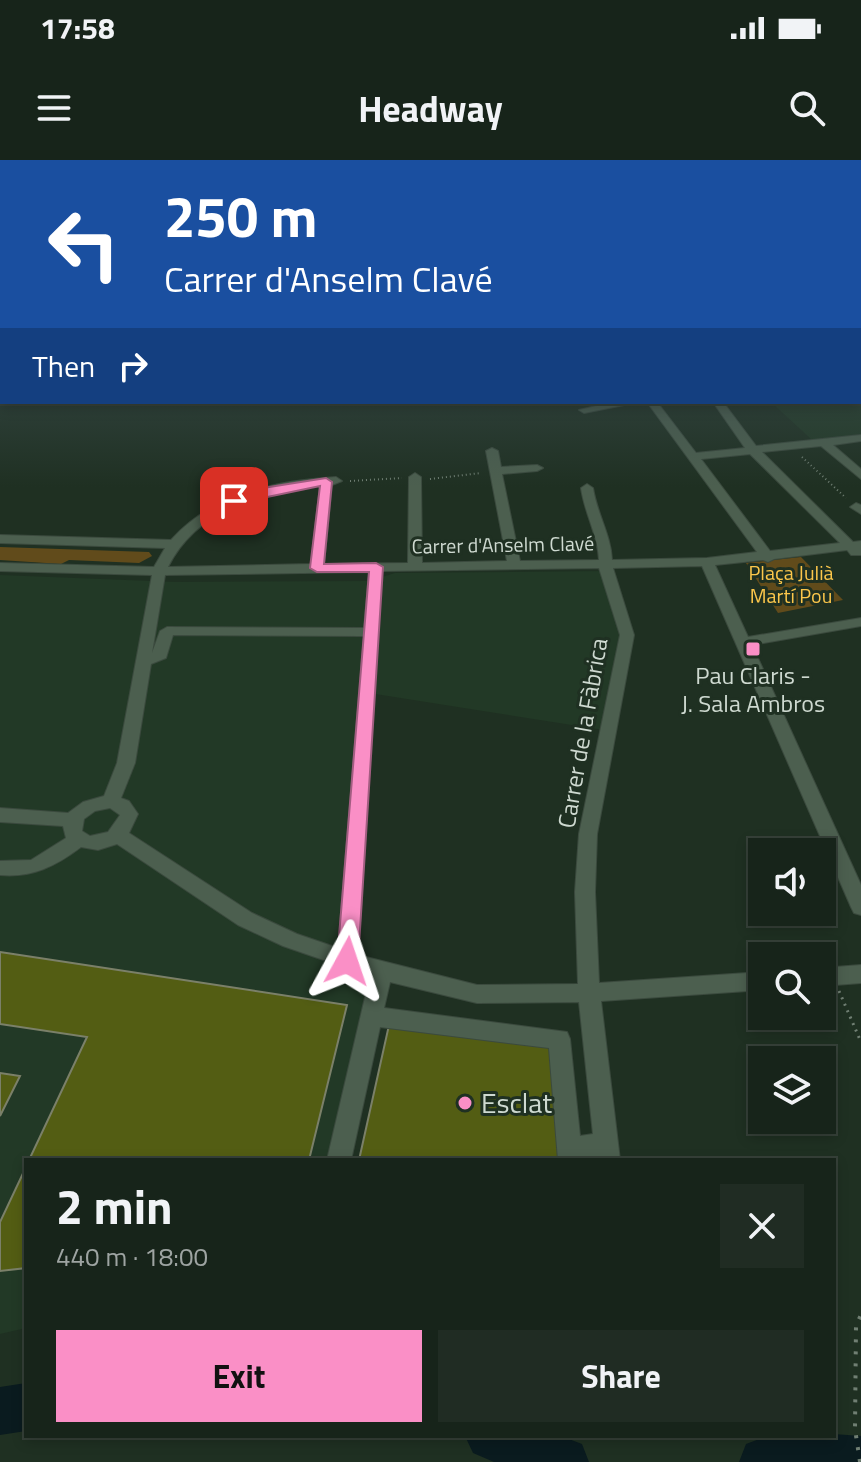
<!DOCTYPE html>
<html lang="en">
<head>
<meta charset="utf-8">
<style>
	:root { --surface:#17241a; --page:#202c23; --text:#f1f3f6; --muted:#9ea4a2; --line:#364139; --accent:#fa8fc6 }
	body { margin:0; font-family:"Titillium Web",sans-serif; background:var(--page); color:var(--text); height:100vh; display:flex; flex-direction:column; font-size:30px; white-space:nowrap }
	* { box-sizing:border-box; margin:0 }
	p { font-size:26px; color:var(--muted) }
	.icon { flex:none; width:44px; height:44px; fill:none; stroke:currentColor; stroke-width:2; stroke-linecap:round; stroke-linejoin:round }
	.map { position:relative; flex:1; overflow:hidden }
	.details { position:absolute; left:24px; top:998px; width:812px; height:280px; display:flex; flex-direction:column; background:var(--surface); border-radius:0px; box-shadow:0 4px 12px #0003,0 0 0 2px var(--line) }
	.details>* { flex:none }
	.top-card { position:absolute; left:0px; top:0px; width:862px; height:244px; box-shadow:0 4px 12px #0003,0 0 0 2px var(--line); background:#1a4fa0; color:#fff; overflow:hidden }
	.controls { position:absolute; left:748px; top:678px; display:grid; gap:16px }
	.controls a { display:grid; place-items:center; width:88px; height:88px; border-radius:0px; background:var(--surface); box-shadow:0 4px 12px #0003,0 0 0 2px var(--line); font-size:40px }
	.pin { position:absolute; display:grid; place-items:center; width:68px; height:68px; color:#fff; margin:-34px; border-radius:16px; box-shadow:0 4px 12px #0006 }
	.me { position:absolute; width:88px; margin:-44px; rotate:5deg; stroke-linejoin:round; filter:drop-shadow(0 0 6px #0008) }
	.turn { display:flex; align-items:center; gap:28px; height:168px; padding:0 32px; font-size:36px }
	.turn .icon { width:104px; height:104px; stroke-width:2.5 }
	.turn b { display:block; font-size:56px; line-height:68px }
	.then { display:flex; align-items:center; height:76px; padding:0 32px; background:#0003; gap:16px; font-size:30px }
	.round { display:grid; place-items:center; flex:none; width:84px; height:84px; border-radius:0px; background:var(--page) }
	.headline { display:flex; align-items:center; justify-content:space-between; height:136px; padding:0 32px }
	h1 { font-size:48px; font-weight:700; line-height:60px }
	.cta { display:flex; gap:16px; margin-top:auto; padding:16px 32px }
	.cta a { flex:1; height:92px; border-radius:0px; background:var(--accent); color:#111; font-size:32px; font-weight:700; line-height:92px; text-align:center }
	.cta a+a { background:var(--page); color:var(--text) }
	.status { display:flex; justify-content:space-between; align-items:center; height:56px; padding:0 40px; background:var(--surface); direction:ltr }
	.status svg { height:22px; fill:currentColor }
	header { display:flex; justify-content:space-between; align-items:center; height:104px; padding:0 32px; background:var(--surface); font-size:36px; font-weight:700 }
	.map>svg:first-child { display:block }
	.built { fill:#223926 }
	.green { fill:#614b1b }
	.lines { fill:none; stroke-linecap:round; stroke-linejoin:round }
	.river { fill:#0a1b1f; fill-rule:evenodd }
	.building { fill:#535d13; stroke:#7b8069; stroke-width:2 }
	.minor-casing { stroke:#3b4a3e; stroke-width:2 }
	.path-far2 { stroke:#707f73; stroke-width:2; stroke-dasharray:1 3; stroke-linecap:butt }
	.path-far1 { stroke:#707f73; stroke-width:3; stroke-dasharray:2 5; stroke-linecap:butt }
	.path { stroke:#707f73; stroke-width:4; stroke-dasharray:3 9; stroke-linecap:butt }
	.minor { fill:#4c5f4f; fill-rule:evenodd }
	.route { fill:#fa8fc6; stroke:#a25d81; stroke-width:2 }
	.poi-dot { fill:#fa8fc6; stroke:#1f3022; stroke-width:3 }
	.labels { text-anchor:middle; stroke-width:6; stroke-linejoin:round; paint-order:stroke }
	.far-street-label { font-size:20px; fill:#ced9d0; stroke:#1f3022 }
	.far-park-label { font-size:20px; fill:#fcc74b; stroke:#1f3022 }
	.poi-label { font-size:24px; fill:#ced9d0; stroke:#1f3022 }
	.street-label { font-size:24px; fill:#ced9d0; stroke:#1f3022 }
	.near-poi-label { font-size:28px; fill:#ced9d0; stroke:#1f3022; text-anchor:start }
</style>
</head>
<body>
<div class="status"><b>17:58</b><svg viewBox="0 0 49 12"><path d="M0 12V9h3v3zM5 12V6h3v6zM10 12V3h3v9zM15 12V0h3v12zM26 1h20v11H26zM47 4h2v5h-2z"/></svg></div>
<header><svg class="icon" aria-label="menu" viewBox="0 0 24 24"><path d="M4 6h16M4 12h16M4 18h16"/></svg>Headway<svg class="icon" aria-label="search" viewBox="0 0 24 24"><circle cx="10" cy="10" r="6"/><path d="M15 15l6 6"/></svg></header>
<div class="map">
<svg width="861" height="1302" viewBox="0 0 861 1302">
	<rect width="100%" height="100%" fill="#1f3022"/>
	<!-- built -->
	<path class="built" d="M861 227V274L813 281 771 242H860Z
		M606 411 624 462 610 571 369 533 347 811 372 819 332 1000H26V1168L0 1174V415L176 422 369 421 395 413Z"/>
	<!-- green -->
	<path class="green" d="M0 387 149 392 152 396 139 403 69 400 61 404 0 400Z
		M801 397 843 440 778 453 746 403Z"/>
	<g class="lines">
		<!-- river -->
		<path class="river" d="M26 1223V1271L0 1275V1227Z
			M834 1274 861 1276V1302H739L746 1284 767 1276Z
			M465 1276H561L582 1284 589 1302H494L473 1293Z"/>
	</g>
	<!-- building -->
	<path class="building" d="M0 792 347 845 309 1000H29L87 877 0 864Z
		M389 865 555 886 564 1000H359Z
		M0 913 20 916 0 956Z
		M26 1007V1108L0 1111V1062Z"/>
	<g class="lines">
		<defs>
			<path id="minor" d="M2 160V166L0 167V161Z
				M860 217H861V224H860Z
				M614 242H639L584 253 579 250Z
				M647 242H657L696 293 745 288 713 242H723L756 286 861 275V281L833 285 861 309V319L821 286 762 292 853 382 861 381V395H851L847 390 774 399 768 402 763 400 715 405 748 477 861 458V466L752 485 861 725V755L854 753 851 747 702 406 613 408 634 475 597 674 595 732 599 823 762 812V830L601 841 620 1000H596L595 997 558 1000 549 888 380 867 351 1000H327L370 816 283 786 238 765 117 684 98 690 81 687C56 706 32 718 0 715V701L31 700 66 678 63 666 0 662V648L68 653 83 642 104 636 117 603 152 415 0 411V403L154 407 165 388 0 383V375L171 380C213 333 276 321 336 317L342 321 332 325 324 404 408 403 409 317 415 313 421 317 422 403 507 401 486 291 492 288 498 291 501 307 537 305 543 308 537 311 502 314 520 401 599 400C598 375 585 355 581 328L587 324 593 328C597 354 611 375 612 400L707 398 757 392ZM750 294 840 383 770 391 701 299ZM320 326 311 404 168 407C196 351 260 330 320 326ZM599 408 620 475 579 674 575 732 578 824 477 825 358 795 382 411ZM369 412 364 468 167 467 160 471 152 493 165 415ZM173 475 364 476 338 788 297 774 252 753 129 673 138 654 129 641 121 638 135 603 151 504 166 498ZM110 648 120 655 108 672 90 676 82 671 84 659 95 651ZM390 822 477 843 579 842 593 974 580 976 570 879 567 872 384 848Z
				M856 343 861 345V354L850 347Z
				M861 805V823L822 826V808Z"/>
		</defs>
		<!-- minor casing -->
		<use href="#minor" class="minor-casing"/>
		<!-- path-far2 -->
		<path class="path-far2" d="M802 297 846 338
			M430 319 481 313
			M350 321 402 318"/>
		<!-- path-far1 -->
		<path class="path-far1" d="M839 831 861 882"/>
		<!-- path -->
		<path class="path" d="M860 1302 855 1269 856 1165 861 1155"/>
		<!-- minor -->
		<use href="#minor" class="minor"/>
	</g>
	<!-- sky -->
	<linearGradient id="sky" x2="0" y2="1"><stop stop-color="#111a13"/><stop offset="0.44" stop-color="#3c4e4f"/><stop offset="1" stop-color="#3c4e4f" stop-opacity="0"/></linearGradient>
	<rect width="861" height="327" fill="url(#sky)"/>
	<!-- route -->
	<path class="route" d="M326 318 332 322 324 404 376 403 383 407 358 801 347 810 337 801 369 412H317L310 408 320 326 234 344 228 341 263 328Z"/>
	<!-- markers -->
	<g class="poi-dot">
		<rect x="745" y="481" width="16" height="16" rx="4"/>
		<circle cx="465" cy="943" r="8"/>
	</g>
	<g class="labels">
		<!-- far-street labels -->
		<g class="far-street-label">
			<text transform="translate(503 385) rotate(-1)" y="7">Carrer d'Anselm Clavé</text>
		</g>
		<!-- far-park labels -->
		<g class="far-park-label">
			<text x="791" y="420">Plaça Julià<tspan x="791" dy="23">Martí Pou</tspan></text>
		</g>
		<!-- poi labels -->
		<g class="poi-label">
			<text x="753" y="524">Pau Claris -<tspan x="753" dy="28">J. Sala Ambros</tspan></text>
		</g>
		<!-- street labels -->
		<g class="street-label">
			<text transform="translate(583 573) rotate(-80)" y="8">Carrer de la Fàbrica</text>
		</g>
		<!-- near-poi labels -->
		<g class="near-poi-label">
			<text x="481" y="953">Esclat</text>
		</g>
	</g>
</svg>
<div class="controls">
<a><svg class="icon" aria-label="sound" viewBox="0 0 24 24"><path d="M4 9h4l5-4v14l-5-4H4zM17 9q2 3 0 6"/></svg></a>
<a><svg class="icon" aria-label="search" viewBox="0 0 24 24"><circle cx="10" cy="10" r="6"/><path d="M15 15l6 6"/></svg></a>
<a><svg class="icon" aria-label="layers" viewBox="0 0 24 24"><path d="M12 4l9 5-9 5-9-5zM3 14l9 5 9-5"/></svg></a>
</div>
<div class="pin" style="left:234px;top:341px;background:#d93025"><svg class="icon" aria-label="arrive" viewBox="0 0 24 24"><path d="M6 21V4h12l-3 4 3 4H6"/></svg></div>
<svg class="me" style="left:347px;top:801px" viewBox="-20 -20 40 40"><path d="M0-17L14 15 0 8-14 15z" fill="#fa8fc6" stroke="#fff" stroke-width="4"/></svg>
<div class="top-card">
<div class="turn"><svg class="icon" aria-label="left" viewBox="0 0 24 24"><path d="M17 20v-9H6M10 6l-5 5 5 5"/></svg><div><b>250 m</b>Carrer d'Anselm Clavé</div></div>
<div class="then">Then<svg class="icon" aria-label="right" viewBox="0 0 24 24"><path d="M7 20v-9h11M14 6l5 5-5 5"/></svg></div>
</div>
<section class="details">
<div class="headline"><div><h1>2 min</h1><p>440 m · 18:00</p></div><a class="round"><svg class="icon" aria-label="close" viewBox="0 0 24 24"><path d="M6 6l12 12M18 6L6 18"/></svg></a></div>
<div class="cta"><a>Exit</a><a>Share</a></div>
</section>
</div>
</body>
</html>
